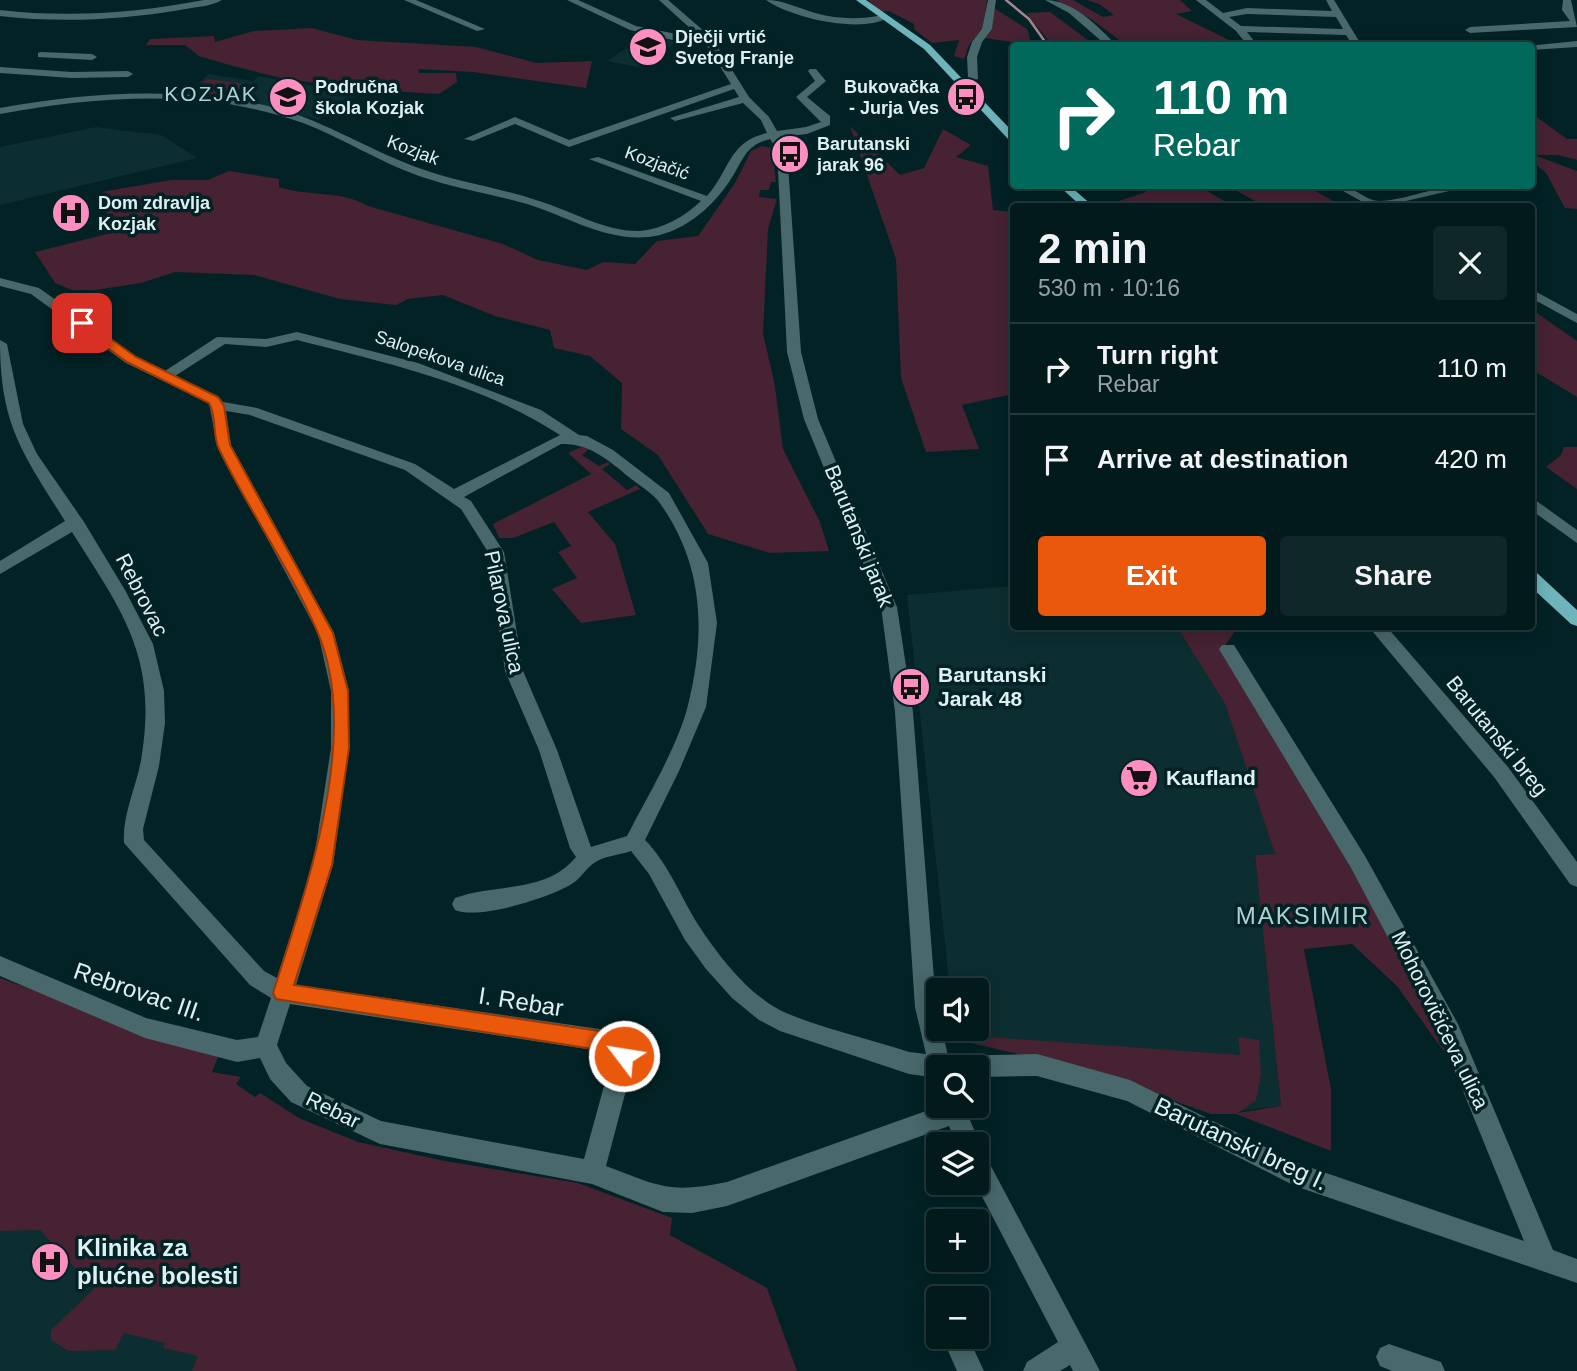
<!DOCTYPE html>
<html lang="en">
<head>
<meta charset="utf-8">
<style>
	:root { --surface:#021a1c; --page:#102729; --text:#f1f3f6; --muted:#96a1a3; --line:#23383b; --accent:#ea580c }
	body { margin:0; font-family:Helvetica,sans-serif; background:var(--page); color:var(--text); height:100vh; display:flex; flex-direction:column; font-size:26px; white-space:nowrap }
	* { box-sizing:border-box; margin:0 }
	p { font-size:23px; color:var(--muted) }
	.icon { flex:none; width:38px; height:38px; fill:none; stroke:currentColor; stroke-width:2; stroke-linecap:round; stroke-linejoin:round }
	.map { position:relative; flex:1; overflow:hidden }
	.details { position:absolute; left:1010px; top:203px; width:525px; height:427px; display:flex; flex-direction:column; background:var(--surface); border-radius:7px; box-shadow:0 4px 18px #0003,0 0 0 2px var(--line) }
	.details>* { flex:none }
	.top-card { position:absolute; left:1010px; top:42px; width:525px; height:147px; border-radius:7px; box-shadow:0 4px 18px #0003,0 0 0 2px var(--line); background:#00695c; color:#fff; overflow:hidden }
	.controls { position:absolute; left:926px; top:978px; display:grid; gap:14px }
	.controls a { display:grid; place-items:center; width:63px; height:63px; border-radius:7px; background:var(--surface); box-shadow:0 4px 18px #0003,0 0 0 2px var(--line); font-size:35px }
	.pin { position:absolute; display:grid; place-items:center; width:60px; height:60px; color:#fff; margin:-30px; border-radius:14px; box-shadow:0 4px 10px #0006 }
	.me { position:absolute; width:77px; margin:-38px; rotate:301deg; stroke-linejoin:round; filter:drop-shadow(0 0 5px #0008) }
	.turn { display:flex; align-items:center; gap:24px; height:147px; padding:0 28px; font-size:32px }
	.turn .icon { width:91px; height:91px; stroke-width:2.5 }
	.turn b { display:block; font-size:49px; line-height:60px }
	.round { display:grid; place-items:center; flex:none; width:74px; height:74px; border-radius:7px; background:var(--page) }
	.headline { display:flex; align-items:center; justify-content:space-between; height:119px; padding:0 28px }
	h1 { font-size:42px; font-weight:800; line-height:52px }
	.primary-button { display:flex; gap:14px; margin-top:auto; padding:14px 28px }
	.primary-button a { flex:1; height:80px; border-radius:7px; background:var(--accent); color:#fff; font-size:28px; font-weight:800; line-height:80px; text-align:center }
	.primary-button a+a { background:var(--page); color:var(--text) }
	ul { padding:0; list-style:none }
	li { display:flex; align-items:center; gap:21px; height:91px; padding:0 28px; border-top:2px solid var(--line) }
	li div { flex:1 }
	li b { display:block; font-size:26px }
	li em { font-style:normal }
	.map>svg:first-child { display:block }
	.built { fill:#0c2e30 }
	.green { fill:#462232 }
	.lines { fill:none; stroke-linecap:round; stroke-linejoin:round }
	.stream { stroke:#a68395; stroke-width:2.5 }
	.minor { fill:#48686b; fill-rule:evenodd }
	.major { fill:#6eb4ba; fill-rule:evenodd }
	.route { fill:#ea580c; stroke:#983908; stroke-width:2 }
	.labels { text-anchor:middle; stroke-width:7; stroke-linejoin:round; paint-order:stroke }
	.far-poi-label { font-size:18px; font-weight:bold; fill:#dff0f2; stroke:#022225; text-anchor:start }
	.far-street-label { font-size:18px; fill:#dff0f2; stroke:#022225 }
	.far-quarter-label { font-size:21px; letter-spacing:2px; fill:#aed1d3; stroke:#022225 }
	.street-label { font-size:21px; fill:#dff0f2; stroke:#022225 }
	.poi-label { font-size:21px; font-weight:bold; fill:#dff0f2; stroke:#022225; text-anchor:start }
	.quarter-label { font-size:24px; letter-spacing:2px; fill:#aed1d3; stroke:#022225 }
	.near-street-label { font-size:24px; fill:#dff0f2; stroke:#022225 }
	.near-poi-label { font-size:24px; font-weight:bold; fill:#dff0f2; stroke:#022225; text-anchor:start }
</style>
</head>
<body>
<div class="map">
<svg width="1577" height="1371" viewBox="0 0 1577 1371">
	<rect width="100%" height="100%" fill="#022225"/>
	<!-- built -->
	<path class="built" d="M646 35 677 42 638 67 607 61Z
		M209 74 253 81 258 76 360 94 318 120 250 101 186 94Z
		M96 127 161 135 197 158 0 205V147Z
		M1013 586V626L1177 627 1225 704 1275 854 1255 855 1281 1106 1211 1114 1094 1072 971 1043 961 1029H976V990H950L907 595Z
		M0 1173 229 1371H0Z"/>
	<!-- green -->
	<path class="green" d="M868 0H987L983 28 969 45 964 59 954 56 959 40 932 43 914 29V24L889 11 880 12Z
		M1056 0H1073L1103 17 1114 15 1099 4 1087 0H1180L1192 11 1176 14 1229 40 1220 43 1224 45H1161L1153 41 1142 43 1145 45H1126L1091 19Z
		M994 8 1027 29 1032 45 985 38 992 29Z
		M1050 12 1088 40 1093 45H1052L1026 13Z
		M312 28 357 40 476 47 537 63 592 61 586 88 473 72 418 69 419 73H456L457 82 439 94 356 89 281 78 233 66 199 56 185 45H146L150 39 214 36 215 42 254 31Z
		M207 79 247 84 228 97 190 92Z
		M1531 113 1567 139H1577V160L1558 155H1534L1577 171V209L1565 208 1546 173 1531 160Z
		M850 126 900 175 924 168 943 129 971 145 956 157 988 166 993 210 1013 212V394L962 405 979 449 926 452 901 378 896 259Z
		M762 146 772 148 776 182H771L769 190H760L759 197 777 199 768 229 763 333 775 386 783 449 820 522 829 551 770 553 708 534 658 455 621 429 622 383 590 356 554 348 550 330 495 316 443 295 408 299 396 305 340 299 254 275 175 272 141 283 95 290H72L55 283 35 252 111 233 101 192 171 180H208L229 171 279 179V187C308 197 342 190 368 206L503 244 538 260 587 270 603 262 635 264 657 241 698 236 735 183 751 151Z
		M1139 186H1198L1233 206H1125L1119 201 1146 192Z
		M1228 186H1307L1342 206H1264Z
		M1531 309 1577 341V397L1531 369Z
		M581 447 589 449 582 455 599 466 608 462 610 464 602 469 627 490 636 485 640 489 588 512 615 544 636 615 581 623 552 589 577 578 558 552 571 546 554 522 513 538H499L493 524 591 474 568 453Z
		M1564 447H1577V489L1546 467 1561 455Z
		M1177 627H1238L1222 650 1413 973 1459 1073 1397 986 1352 944 1304 949 1331 1089V1151L1236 1114H1211L1094 1072 971 1043 967 1029H976L977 1020 985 1021 987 1037 1240 1055 1238 1037 1259 1040 1261 1074 1256 1100 1238 1113 1281 1106 1255 855 1275 854 1225 704Z
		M0 978 218 1057 212 1072 241 1077 236 1084 255 1097 260 1093 299 1118 358 1142 445 1161 578 1183 672 1218 670 1235 767 1288 797 1371H192L198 1356 163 1348 165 1343 124 1333 115 1350 69 1351 51 1340V1330L94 1289 40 1230 0 1231Z"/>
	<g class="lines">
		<!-- stream -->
		<path class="stream" d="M1006 0 1029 19 1048 46"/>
		<!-- minor -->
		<path class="minor" d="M204 0H222C211 7 193 7 180 10 120 20 61 23 0 16V10C69 18 136 13 204 0Z
			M404 0H416L485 29 477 31Z
			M567 0H578L636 26 702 39 659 0H668L712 38 749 97 769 117 777 131 806 127 821 122 796 97 815 81 808 71 810 69H816L826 81 807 97 830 116V125L807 134 780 137 787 150 801 352 818 419 897 607 913 712 938 1029H942L948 1056 1037 1054 1130 1080 1300 1164 1524 1241 1441 1037 1351 868 1219 649 1222 645H1234L1365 856 1458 1024 1553 1250 1577 1259V1283L1295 1186 1127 1101 1037 1076 976 1077V1068H938V1078L909 1074 780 1031 759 1020 732 998 706 969 685 940 649 874 631 851C620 855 603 856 594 863 585 869 581 879 570 885 547 898 480 920 455 910L452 904 455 898C494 883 546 894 576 857L570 848 539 750 505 671 488 552 461 509 405 470 250 415 226 411 231 445 334 633 349 691V748L333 865 296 985 613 1031 631 1039 635 1056 606 1166C659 1186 669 1194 727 1182L940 1106H964L980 1144 977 1150 984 1153 1100 1371H1073L1070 1365 1060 1371H1023L1027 1362 1058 1342 975 1183 976 1144H957L949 1126 727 1206 692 1213 663 1212 592 1184 380 1144 291 1102 270 1079 260 1058 237 1062 145 1038 0 976V956L146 1018 237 1040 258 1037 271 998 250 985 124 843C122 813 138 784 142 754 157 656 122 611 72 532L0 574V561L65 521C22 452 0 425 0 340L7 344 23 424 37 454 84 522 125 590 153 644 164 691 165 723 159 766 143 829 144 840 264 971 277 978 313 865 331 748V691L318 633 217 445 209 403 126 363 31 294 0 286V278L39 288 136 357 165 371 217 337 266 339 297 332 418 363 541 410 579 435 587 436 613 450 669 493 708 563 717 623 706 707 679 771 645 840C669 864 681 898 699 926 720 958 750 997 786 1013 825 1029 869 1039 909 1052L926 1054 915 1007 895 712 881 607 804 419 787 352 777 150 770 139C744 145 743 162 729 182 711 209 681 234 648 237 604 241 567 216 527 204 491 194 454 188 419 176 379 162 343 138 303 123 206 88 100 96 0 114V108C89 92 175 87 264 105 319 117 364 148 416 167 456 182 498 187 539 201 572 211 605 232 640 231 663 229 684 217 701 201L589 159 598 157 707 196C730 170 729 141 767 133L761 120 743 103 675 121 670 118 739 97 734 89 569 147 515 124 473 141 464 139 515 117 569 140 731 84 706 44 698 46 630 30ZM297 340C387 363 482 384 560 435L454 489 415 464 257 408 223 402 219 397 175 376 225 344 266 347ZM561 444C592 443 611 463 634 481 642 487 653 494 659 502 704 564 706 633 688 705 679 744 646 799 627 836L591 847 557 750 523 671 504 552 471 501 464 497ZM290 1004 613 1053 584 1159 381 1121 307 1086 286 1063 277 1045Z
			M766 0C783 0 798 8 815 13 837 19 859 20 882 15L887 18C860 34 789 17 766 0Z
			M988 0H996L992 29 982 42 977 57 978 79 956 84V80L968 77 967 57 972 42 982 29Z
			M1045 0C1073 0 1098 26 1117 46H1107L1069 13Z
			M1196 0H1206L1223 13 1247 8 1332 11 1326 0H1334L1362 46H1353L1346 35 1247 32 1258 46H1248L1236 31ZM1247 14 1336 17 1343 29 1241 26 1229 17Z
			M1563 0H1571L1577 27 1470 33 1465 30 1470 27 1570 21 1562 10Z
			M1577 41V47L1531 50V46H1527Z
			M41 52 92 54 97 57 92 60 38 57V53Z
			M0 67 72 72 128 71 133 74 128 77 72 78 0 73Z
			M1334 186C1354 184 1364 201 1379 201 1410 200 1439 183 1471 186L1384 206H1370Z
			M1531 289 1577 314V323L1531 298Z
			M1531 497 1577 530V543L1531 510Z
			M1368 626H1386L1508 767 1577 862V887L1570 884 1494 777Z
			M942 1337H968L984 1371H957Z
			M1389 1344 1441 1362 1445 1371H1392L1380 1366 1376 1357 1380 1348Z"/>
		<!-- major -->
		<path class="major" d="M856 0H866L930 45 1013 132V141L1009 140 924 49Z
			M1059 186H1070L1093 206H1081Z
			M1531 571 1537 573 1577 610V626L1571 624 1531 587Z"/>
	</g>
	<!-- route -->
	<path class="route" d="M77 321H86L136 357 218 397 224 406 230 445 333 633 348 691 349 748 332 865 294 985 613 1033 630 1040 634 1056 631 1063 624 1065 617 1063 612 1052 276 999 273 993C305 891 363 735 317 631 290 568 249 511 219 449 212 435 217 416 209 403L127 362 77 326Z"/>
	<!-- icons -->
	<defs>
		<symbol id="school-disc" viewBox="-11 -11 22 22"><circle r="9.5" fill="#fd8ec0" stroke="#022225"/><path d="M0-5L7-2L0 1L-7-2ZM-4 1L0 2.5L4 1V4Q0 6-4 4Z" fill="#111"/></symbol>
		<symbol id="bus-disc" viewBox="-11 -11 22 22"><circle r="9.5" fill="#fd8ec0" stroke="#022225"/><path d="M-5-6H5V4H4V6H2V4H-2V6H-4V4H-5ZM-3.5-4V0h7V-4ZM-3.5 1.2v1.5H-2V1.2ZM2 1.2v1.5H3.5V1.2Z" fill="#111"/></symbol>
		<symbol id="hospital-disc" viewBox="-11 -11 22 22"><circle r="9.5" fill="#fd8ec0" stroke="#022225"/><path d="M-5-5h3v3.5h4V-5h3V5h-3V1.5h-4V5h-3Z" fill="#111"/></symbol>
		<symbol id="supermarket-disc" viewBox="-11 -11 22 22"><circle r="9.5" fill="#fd8ec0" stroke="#022225"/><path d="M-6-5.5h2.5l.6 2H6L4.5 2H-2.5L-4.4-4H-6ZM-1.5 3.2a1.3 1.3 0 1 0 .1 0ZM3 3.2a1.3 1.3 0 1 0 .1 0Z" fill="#111"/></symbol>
	</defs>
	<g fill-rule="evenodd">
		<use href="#school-disc" x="626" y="25" width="44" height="44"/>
		<use href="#school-disc" x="266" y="75" width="44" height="44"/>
		<use href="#bus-disc" x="944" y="75" width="44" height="44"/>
		<use href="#bus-disc" x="768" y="132" width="44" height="44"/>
		<use href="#hospital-disc" x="49" y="191" width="44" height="44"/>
		<use href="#bus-disc" x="889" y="665" width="44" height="44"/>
		<use href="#supermarket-disc" x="1117" y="756" width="44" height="44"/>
		<use href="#hospital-disc" x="28" y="1240" width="44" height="44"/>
	</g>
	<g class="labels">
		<!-- far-poi labels -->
		<g class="far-poi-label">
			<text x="675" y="43">Dječji vrtić<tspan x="675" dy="21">Svetog Franje</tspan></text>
			<text x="315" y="93">Područna<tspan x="315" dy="21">škola Kozjak</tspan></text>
			<text x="939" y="93" text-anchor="end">Bukovačka<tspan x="939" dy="21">- Jurja Ves</tspan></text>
			<text x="817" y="150">Barutanski<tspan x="817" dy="21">jarak 96</tspan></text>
			<text x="98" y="209">Dom zdravlja<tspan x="98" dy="21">Kozjak</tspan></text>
		</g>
		<!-- far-street labels -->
		<g class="far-street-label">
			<text transform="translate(413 150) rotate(21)" y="6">Kozjak</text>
			<text transform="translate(657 163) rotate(20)" y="6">Kozjačić</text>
			<text transform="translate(440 358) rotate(19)" y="6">Salopekova ulica</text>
		</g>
		<!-- far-quarter labels -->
		<g class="far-quarter-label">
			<text x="211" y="101">KOZJAK</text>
		</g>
		<!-- street labels -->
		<g class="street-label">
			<text transform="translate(859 536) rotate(68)" y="7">Barutanski jarak</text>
			<text transform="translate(142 595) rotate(63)" y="7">Rebrovac</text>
			<text transform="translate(504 612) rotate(78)" y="7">Pilarova ulica</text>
			<text transform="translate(1497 736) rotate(51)" y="7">Barutanski breg</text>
			<text transform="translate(1440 1020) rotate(64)" y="7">Mohorovičićeva ulica</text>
			<text transform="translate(333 1110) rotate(26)" y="7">Rebar</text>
		</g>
		<!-- poi labels -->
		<g class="poi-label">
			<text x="938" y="682">Barutanski<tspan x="938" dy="24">Jarak 48</tspan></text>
			<text x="1166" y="785">Kaufland</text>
		</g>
		<!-- quarter labels -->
		<g class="quarter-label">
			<text x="1303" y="924">MAKSIMIR</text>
		</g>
		<!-- near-street labels -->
		<g class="near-street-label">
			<text transform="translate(139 992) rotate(19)" y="8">Rebrovac III.</text>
			<text transform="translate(521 1002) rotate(9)" y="8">I. Rebar</text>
			<text transform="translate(1241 1144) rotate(25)" y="8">Barutanski breg I.</text>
		</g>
		<!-- near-poi labels -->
		<g class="near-poi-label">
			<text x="77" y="1256">Klinika za<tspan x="77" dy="28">plućne bolesti</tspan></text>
		</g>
	</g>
</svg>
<div class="controls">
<a><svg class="icon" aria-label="sound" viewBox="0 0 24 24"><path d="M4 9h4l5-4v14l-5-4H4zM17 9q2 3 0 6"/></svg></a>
<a><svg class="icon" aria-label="search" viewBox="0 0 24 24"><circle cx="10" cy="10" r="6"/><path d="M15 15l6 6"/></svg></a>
<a><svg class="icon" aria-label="layers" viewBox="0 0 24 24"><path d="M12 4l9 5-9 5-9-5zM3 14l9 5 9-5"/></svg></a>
<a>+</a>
<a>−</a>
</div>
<div class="pin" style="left:82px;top:323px;background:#d93025"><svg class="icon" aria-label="arrive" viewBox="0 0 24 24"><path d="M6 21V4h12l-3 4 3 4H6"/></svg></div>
<svg class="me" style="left:624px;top:1056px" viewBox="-20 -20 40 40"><circle r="17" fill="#ea580c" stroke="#fff" stroke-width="3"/><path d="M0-11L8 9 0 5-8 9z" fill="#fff"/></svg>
<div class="top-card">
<div class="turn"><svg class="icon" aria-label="right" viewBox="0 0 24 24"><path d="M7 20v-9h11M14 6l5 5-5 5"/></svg><div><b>110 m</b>Rebar</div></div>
</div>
<section class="details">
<div class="headline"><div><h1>2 min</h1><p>530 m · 10:16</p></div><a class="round"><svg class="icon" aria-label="close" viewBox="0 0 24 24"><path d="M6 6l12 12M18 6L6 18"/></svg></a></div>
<ul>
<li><svg class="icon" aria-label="right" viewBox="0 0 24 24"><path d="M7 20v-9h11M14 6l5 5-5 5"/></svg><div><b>Turn right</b><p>Rebar</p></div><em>110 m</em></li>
<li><svg class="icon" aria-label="arrive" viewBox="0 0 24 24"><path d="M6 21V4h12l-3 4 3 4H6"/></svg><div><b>Arrive at destination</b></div><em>420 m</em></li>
</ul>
<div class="primary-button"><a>Exit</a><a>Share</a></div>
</section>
</div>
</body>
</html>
